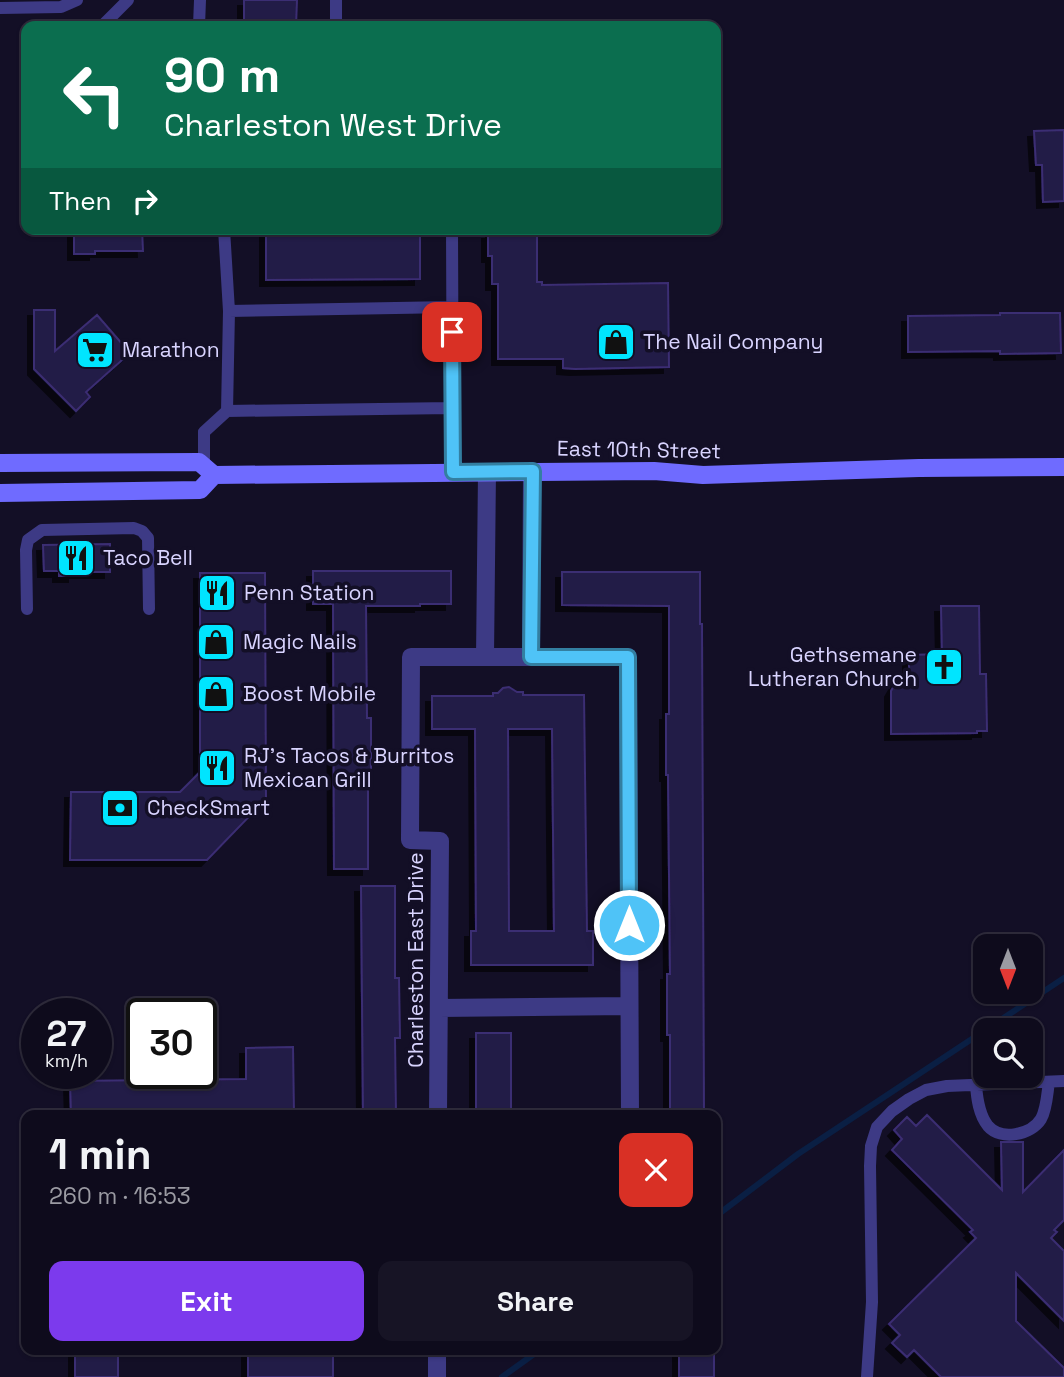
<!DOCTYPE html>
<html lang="en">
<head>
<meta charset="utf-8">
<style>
	:root { --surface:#0e0b1c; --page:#171425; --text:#f1f3f6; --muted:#9b9ba3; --line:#2e2b3b; --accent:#7c3aed }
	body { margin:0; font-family:"Space Grotesk",sans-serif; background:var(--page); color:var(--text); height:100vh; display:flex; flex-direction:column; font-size:26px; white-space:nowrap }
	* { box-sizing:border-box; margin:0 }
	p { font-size:23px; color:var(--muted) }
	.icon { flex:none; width:38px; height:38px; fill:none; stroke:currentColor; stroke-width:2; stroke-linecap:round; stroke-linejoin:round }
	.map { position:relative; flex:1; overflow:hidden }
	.side { position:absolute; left:21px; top:1110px; width:700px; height:245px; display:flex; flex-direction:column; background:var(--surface); border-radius:14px; box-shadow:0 2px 5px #0004,0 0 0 2px var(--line) }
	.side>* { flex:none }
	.top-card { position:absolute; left:21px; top:21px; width:700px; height:214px; border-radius:14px; box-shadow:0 2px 5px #0004,0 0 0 2px var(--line); background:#0b6e4f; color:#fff; overflow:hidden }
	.needle { width:46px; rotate:180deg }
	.tools { position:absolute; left:973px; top:934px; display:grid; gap:14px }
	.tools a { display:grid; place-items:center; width:70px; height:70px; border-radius:14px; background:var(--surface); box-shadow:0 2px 5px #0004,0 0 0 2px var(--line); font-size:35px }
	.speed { position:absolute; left:21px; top:998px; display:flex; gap:14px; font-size:35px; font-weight:700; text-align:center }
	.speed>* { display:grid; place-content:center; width:91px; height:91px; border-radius:50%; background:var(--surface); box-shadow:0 2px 5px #0004,0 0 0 2px var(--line); line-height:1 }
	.speed small { font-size:18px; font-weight:400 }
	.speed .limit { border:4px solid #111; border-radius:10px; background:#fff; color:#111 }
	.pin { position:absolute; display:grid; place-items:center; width:60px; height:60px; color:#fff; margin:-30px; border-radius:14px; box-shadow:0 4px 10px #0006 }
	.me { position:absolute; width:77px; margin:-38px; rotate:0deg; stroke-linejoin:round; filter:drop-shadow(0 0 5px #0008) }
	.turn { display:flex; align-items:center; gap:24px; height:147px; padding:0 28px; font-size:32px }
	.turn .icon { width:91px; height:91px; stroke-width:2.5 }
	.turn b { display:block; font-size:49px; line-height:60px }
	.then { display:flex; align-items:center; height:66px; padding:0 28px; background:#0003; gap:14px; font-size:26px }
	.round { display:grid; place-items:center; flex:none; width:74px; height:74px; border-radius:14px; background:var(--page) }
	.overview { display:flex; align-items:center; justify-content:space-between; height:119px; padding:0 28px }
	h1 { font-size:42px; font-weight:700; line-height:52px }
	.cta { display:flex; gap:14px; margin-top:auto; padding:14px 28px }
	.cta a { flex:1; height:80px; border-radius:14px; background:var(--accent); color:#fff; font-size:28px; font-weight:700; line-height:80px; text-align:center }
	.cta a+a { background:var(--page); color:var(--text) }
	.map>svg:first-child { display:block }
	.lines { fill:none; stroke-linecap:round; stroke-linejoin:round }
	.stream { stroke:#0a1f44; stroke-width:6 }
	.building { fill:#241b47; stroke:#3b2d73; stroke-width:2; fill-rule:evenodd; filter:url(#shadow) }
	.lane { stroke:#3d3a85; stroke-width:12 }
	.street { stroke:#3d3a85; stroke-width:18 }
	.secondary { stroke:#6f6bff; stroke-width:18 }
	.route-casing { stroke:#337fa1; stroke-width:18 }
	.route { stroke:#4fc3f7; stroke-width:12 }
	.labels { text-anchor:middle; stroke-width:7; stroke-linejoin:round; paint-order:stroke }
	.poi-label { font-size:21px; fill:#d9d4ff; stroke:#130f26; text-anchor:start }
	.street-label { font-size:21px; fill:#d9d4ff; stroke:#130f26 }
</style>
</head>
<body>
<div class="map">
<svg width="1064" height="1377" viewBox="0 0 1064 1377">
	<defs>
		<filter id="shadow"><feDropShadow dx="-6" dy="6" stdDeviation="0" flood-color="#0009"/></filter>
	</defs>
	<rect width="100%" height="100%" fill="#130f26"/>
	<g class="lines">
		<!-- stream -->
		<path class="stream" d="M716 1216 798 1154 1064 978
			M502 1377 541 1349"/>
	</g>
	<!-- building -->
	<path class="building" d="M244 0H297L296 26H244Z
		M1064 130V201L1043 202 1042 165H1036L1034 131Z
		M74 229H142L143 251H95V254H74Z
		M266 229H420V279L266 280Z
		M492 229H537V282H542V285L668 283 669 367 575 369 563 368V359H498V284H492V256H488V233H492Z
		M34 310H55V351L97 315 130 353 86 392 90 397 76 411 34 369Z
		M1000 313H1060L1061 353 1000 354V351L908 352V316L1000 315Z
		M110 544V572H74V576H59V571H44L43 545Z
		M313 571H451V604H420V606H366L367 718H371V778H368V869H334L333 604H313Z
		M562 572H700V624H702L704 1115H670V1035H667V974H670L668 775H666V714H669V606L562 605Z
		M200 573H265L266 799 207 860H70L71 792H180L200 772Z
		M941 606H979L980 674H986L987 731H977V733L891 734V691L898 679 909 671V655L942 654Z
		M509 687 517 692H523V695H584L587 931H593V965H471V931H476L475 729H432V696H493V693H498L503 688ZM508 729H552L554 931H509Z
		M361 886H395V978H399L400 1038H395L396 1115H363Z
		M476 1033H511V1115H476Z
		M293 1047 294 1115H71L70 1081 246 1079V1048Z
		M927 1115 1002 1190 1001 1142H1023V1192L1064 1150V1220L1054 1230 1057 1232 1051 1238 1064 1251V1321L1016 1273V1321L1064 1368V1377H941L914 1350 907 1357 892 1343 900 1335 889 1324 976 1238 970 1232 973 1230 892 1150 902 1139 894 1130 907 1117 916 1126Z
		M248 1349H333V1377H248Z
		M679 1349H714V1377H679Z
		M75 1351H118V1377H75Z"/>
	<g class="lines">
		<!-- lane -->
		<path class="lane" d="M336 0V26
			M0 8 61 7 77 0
			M102 26 128 0
			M199 26 200 0
			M224 229 229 311 227 411
			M452 229 453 472
			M229 311 452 307
			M204 467V432L227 411 452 408
			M27 609 26 550 28 540 42 530 134 528 142 531 148 538 149 609
			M976 1085C977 1099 979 1115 988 1126 1001 1141 1031 1135 1041 1119 1047 1108 1047 1094 1049 1082
			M867 1377 872 1302 870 1166 871 1146 877 1127 892 1111 909 1099 926 1090 947 1086 1064 1081"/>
		<!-- street -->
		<path class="street" d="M485 657 487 472
			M531 657 532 471
			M439 1008 629 1006
			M438 1115 440 841 410 840 411 657H628L630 1115
			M437 1377V1349"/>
		<!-- secondary -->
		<path class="secondary" d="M0 463 199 462 214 475 654 471 703 475 919 468 1064 467
			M0 493 200 490 214 475"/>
	</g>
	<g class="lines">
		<defs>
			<path id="route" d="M452 332 453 472 533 471 531 657H628L629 925"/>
		</defs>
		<!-- route casing -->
		<use href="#route" class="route-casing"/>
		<!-- route -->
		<use href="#route" class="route"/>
	</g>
	<!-- icons -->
	<defs>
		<symbol id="shop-square" viewBox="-11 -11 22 22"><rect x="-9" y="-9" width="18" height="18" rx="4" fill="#00e5ff" stroke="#130f26"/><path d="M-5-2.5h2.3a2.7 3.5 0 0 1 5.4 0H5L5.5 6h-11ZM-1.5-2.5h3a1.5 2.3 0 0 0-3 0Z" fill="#111"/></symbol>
		<symbol id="supermarket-square" viewBox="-11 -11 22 22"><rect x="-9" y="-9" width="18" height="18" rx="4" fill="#00e5ff" stroke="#130f26"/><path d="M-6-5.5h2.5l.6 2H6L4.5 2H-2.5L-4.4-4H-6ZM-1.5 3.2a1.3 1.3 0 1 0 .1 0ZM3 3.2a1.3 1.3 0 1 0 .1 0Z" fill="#111"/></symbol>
		<symbol id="restaurant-square" viewBox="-11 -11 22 22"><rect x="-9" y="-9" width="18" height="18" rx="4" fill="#00e5ff" stroke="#130f26"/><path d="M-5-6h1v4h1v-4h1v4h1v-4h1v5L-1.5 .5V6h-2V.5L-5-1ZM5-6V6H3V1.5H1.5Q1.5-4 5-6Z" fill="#111"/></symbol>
		<symbol id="church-square" viewBox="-11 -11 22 22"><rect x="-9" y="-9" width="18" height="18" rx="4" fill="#00e5ff" stroke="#130f26"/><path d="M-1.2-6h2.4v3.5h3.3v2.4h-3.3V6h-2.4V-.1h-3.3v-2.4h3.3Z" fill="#111"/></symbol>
		<symbol id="bank-square" viewBox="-11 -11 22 22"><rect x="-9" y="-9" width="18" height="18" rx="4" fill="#00e5ff" stroke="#130f26"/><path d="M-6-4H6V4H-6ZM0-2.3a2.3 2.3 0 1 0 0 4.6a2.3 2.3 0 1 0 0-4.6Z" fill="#111"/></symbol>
	</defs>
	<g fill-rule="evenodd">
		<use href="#shop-square" x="594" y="320" width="44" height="44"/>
		<use href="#supermarket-square" x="73" y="328" width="44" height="44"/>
		<use href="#restaurant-square" x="54" y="536" width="44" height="44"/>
		<use href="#restaurant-square" x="195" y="571" width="44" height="44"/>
		<use href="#shop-square" x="194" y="620" width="44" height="44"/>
		<use href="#church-square" x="922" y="645" width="44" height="44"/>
		<use href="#shop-square" x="194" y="672" width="44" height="44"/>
		<use href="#restaurant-square" x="195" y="746" width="44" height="44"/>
		<use href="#bank-square" x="98" y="786" width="44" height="44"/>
	</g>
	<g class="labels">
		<!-- poi labels -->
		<g class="poi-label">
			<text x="643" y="349">The Nail Company</text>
			<text x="122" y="357">Marathon</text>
			<text x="103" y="565">Taco Bell</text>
			<text x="244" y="600">Penn Station</text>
			<text x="243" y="649">Magic Nails</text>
			<text x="917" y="662" text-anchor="end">Gethsemane<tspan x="917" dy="24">Lutheran Church</tspan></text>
			<text x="243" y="701">Boost Mobile</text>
			<text x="244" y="763">RJ's Tacos &amp; Burritos<tspan x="244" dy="24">Mexican Grill</tspan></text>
			<text x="147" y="815">CheckSmart</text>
		</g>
		<!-- street labels -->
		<g class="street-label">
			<text transform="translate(639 450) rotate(1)" y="7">East 10th Street</text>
			<text transform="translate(416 960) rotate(-90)" y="7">Charleston East Drive</text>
		</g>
	</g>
</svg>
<div class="tools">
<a><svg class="needle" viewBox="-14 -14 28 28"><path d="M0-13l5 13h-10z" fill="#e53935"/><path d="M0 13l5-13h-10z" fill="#9b9ba3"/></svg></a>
<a><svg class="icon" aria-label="search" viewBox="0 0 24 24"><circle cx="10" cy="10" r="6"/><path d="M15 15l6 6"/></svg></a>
</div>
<div class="speed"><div>27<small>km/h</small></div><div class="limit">30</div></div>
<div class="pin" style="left:452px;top:332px;background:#d93025"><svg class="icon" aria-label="arrive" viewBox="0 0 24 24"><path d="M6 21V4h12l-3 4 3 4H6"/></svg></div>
<svg class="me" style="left:629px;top:925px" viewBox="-20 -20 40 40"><circle r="17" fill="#4fc3f7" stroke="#fff" stroke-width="3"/><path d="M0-11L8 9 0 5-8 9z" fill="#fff"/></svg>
<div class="top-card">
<div class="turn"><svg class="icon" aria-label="left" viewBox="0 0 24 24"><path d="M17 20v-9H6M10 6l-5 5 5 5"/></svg><div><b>90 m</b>Charleston West Drive</div></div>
<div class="then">Then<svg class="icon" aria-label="right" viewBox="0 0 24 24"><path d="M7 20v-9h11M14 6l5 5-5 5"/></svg></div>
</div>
<section class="side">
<div class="overview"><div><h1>1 min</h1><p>260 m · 16:53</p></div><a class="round" style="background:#d93025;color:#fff"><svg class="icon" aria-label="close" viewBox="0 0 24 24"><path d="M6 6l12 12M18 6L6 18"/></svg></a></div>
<div class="cta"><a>Exit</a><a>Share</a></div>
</section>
</div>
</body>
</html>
